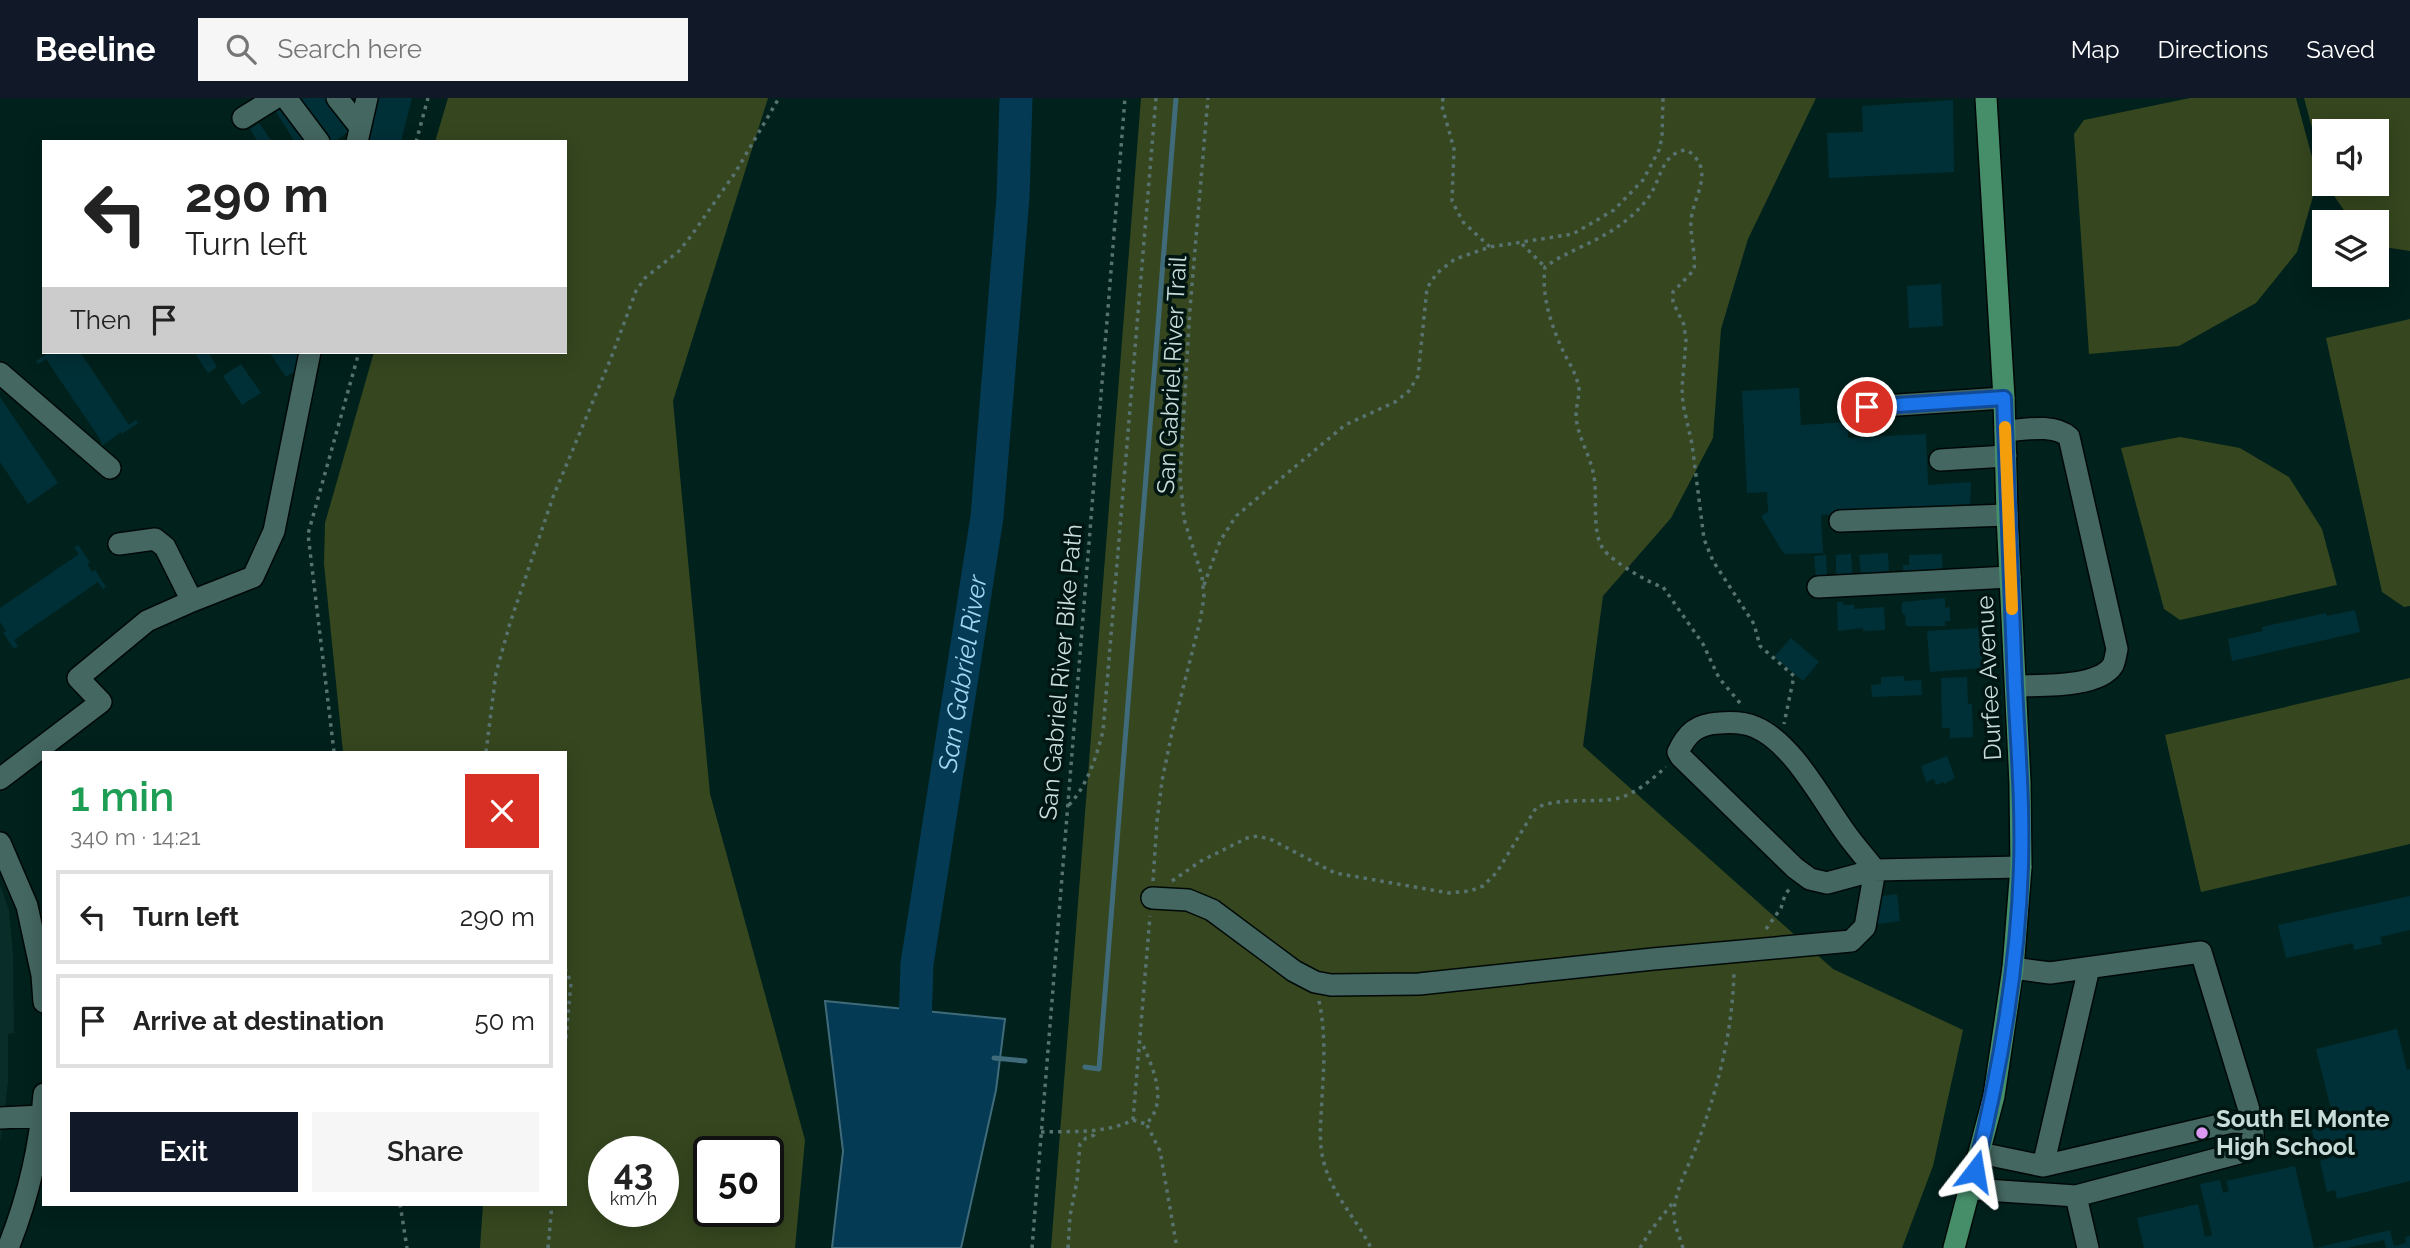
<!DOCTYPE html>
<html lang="en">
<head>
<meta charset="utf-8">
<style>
	:root { --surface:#fff; --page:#f6f6f6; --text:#222; --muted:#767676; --line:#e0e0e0; --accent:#111827 }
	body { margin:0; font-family:Raleway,sans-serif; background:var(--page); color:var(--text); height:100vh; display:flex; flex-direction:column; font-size:26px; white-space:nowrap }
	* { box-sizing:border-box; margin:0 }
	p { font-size:23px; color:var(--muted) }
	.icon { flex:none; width:38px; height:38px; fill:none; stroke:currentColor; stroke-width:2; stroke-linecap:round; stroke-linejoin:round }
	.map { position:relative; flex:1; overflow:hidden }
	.panel { position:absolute; left:42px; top:653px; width:525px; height:455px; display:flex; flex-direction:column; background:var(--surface); border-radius:0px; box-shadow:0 4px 18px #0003 }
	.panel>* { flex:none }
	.top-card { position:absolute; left:42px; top:42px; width:525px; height:214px; border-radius:0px; box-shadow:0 4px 18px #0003; background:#fff; color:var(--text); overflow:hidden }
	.controls { position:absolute; left:2312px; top:21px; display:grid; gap:14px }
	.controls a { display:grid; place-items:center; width:77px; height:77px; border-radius:0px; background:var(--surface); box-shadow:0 4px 18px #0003; font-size:35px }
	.speed { position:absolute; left:588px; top:1038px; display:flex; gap:14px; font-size:35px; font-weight:700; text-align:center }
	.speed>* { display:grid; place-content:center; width:91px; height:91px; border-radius:50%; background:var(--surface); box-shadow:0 4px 18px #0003; line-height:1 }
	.speed small { font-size:18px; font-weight:400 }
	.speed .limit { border:4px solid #111; border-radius:10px; background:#fff; color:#111 }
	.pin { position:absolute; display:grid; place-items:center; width:60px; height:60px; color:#fff; margin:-30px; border:4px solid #fff; border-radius:50%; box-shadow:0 2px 7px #0007 }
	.me { position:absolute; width:77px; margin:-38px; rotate:14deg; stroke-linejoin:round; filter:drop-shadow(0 0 5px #0008) }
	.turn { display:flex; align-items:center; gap:24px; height:147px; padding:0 28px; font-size:32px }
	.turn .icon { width:91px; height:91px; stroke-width:2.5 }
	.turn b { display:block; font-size:49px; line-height:60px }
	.then { display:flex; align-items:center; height:66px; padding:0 28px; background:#0003; gap:14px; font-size:26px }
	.round { display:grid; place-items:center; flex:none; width:74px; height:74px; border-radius:0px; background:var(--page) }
	.summary { display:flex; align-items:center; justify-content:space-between; height:119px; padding:0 28px }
	h1 { font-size:42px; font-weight:600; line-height:52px; color:#1e9e55 }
	.action { display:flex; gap:14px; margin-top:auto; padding:14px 28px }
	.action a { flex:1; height:80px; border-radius:0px; background:var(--accent); color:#fff; font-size:28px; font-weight:600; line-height:80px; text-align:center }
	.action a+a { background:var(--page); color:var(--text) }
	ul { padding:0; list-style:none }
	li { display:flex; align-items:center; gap:21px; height:94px; margin:0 14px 10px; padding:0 14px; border:4px solid var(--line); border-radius:0px }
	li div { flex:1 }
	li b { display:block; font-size:26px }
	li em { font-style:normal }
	header { display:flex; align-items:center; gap:42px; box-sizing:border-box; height:98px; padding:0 35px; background:var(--accent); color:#fff }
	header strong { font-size:33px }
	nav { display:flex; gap:38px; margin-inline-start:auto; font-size:24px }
	.search { width:490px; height:63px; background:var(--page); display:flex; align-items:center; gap:18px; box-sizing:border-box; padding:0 24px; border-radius:0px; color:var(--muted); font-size:26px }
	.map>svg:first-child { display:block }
	.built { fill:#092d28 }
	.green { fill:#36471f; fill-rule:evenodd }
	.water { fill:#043a53; stroke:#3f6b7b; stroke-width:2 }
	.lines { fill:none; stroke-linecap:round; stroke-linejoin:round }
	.stream { stroke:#3f6b7b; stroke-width:5 }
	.river { stroke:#043a53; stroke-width:33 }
	.building { fill:#003037 }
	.minor-casing { stroke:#000907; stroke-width:24 }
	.major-casing { stroke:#000907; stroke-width:24 }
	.path { stroke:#58736f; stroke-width:3.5; stroke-dasharray:3.5 5; stroke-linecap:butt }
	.minor { stroke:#446761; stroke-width:21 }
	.major { stroke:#468e6a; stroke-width:21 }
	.route-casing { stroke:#114b97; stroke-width:18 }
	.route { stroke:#1a73e8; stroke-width:12 }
	.slow { stroke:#f59e0b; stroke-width:12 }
	.poi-dot { fill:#dc99f4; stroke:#001613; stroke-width:2.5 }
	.labels { text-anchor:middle; stroke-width:7; stroke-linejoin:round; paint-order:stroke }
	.street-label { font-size:24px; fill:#c9dcd8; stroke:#001613 }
	.poi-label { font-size:24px; font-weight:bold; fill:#c9dcd8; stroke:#001613; text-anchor:start }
	.water-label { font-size:26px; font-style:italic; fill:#a1d4f3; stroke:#001613 }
</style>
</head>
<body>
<header>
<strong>Beeline</strong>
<div class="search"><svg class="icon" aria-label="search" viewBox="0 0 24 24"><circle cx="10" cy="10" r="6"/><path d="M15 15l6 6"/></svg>Search here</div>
<nav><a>Map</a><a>Directions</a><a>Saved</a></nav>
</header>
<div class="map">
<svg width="2410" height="1150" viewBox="0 0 2410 1150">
	<rect width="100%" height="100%" fill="#00211c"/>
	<!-- built -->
	<path class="built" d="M0 787 9 812 13 856 14 935 8 936V984L0 1046Z"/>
	<!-- green -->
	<path class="green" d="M448 0H768L673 303 710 696 805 1042 795 1150H480L483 1106H565V654H343L324 466 325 425 374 254H565V44H435ZM604 1054H663V1113H604ZM709 1054H768V1113H709Z
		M1141 0H1816L1748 141 1721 231 1713 340 1671 420 1603 498 1583 648 1833 871 1963 932 1933 1068 1902 1150H1051Z
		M2190 0H2296L2318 81 2297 154 2256 205 2179 248 2089 256 2074 36 2084 22Z
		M2304 0H2410V153L2377 148 2376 124H2352L2328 89 2327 86H2376V33H2324V75Z
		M2410 221V508L2404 509 2382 494 2326 240Z
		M2180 339 2240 350 2289 379 2322 431 2337 487 2180 522 2164 511 2121 350Z
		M2410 580V746L2201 794 2165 637Z"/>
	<!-- water -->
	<path class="water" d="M825 903 1005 921 996 992 961 1150H832L843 1053Z"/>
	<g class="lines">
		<!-- stream -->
		<path class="stream" d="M994 960 1025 963
			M1085 969 1099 971 1176 0"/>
		<!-- river -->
		<path class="river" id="s1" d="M914 957 917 866 987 419 1013 99 1016 0"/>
	</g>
	<!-- building -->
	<path class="building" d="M299 0H326L348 34 334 44H328Z
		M375 0H412L401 44H364Z
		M1953 2 1954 74 1829 80 1827 35 1863 34 1862 8Z
		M285 8 309 44H295L276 14Z
		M259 25 272 44H258L250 31Z
		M1941 186 1943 228 1909 230 1907 188Z
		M50 254H80L129 327 136 322 138 325 122 336 121 334 96 352 94 349 102 344 46 261 38 266 36 263Z
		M194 254H208L217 269 208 275Z
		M269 254H296L304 267 286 279Z
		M241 266 261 295 242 307 223 278Z
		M1799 290 1801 327 1848 324V340L1926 336 1928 387 1971 384 1970 408 1821 417 1823 455 1784 456 1761 418 1768 414 1767 394 1747 395 1742 293Z
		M0 299 58 385 28 406 0 364Z
		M78 447 90 464 87 466 92 474 95 472 106 489 103 491 98 484 14 542 18 548 14 551 3 535 6 533 0 524V510L79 456 74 450Z
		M1888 455 1889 475 1861 477 1859 457Z
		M1851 456 1853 484 1836 481V457Z
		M1942 456 1943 478H1903V467H1909V457Z
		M1826 457 1827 479 1816 480 1814 458Z
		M1945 500V510L1950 509V523H1945V528H1906L1905 516H1902V504Z
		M1837 504H1843V507H1854V511L1884 509 1885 532 1863 533V530L1838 533Z
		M2355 512 2360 534 2232 563 2228 541 2263 533 2262 529 2326 515 2327 518Z
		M1980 530 1983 570 1930 574 1927 533Z
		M1791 540 1819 564 1803 583 1774 559Z
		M1904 578V583L1921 582 1922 597 1872 599 1871 587 1881 586V579Z
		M1967 579 1968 606H1972L1973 639 1950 640V630H1942L1941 580Z
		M1947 658 1955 680 1944 686V684L1936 687 1934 681 1926 684 1921 668Z
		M1897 796 1900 823 1878 826 1875 799Z
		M2410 798V832L2380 839 2382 846 2354 852 2353 845 2286 860 2278 827Z
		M2397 931 2407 972 2410 971V1083L2337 1101 2335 1092 2327 1094 2320 1063 2328 1060 2326 1054 2318 1056 2310 1024 2319 1022 2317 1014 2331 1011 2316 951Z
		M2295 1068 2314 1150H2144L2137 1120 2198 1106 2205 1139 2212 1137 2200 1086 2220 1082 2223 1095 2229 1093 2226 1083Z
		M2390 1132 2394 1148 2406 1145 2405 1139 2410 1138V1150H2386L2384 1142 2347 1150H2316Z"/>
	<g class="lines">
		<defs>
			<path id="minor" d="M286 0 319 44
				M337 0 360 29
				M243 20 275 0
				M357 44 367 0
				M0 275 110 370
				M1867 309 2004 300
				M2005 333C2024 332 2053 325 2069 339L2117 551C2116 555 2115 563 2113 567 2099 590 2040 587 2016 588
				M1940 362 2006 358
				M1840 423 2007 417
				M1818 489 2010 479
				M192 503 253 479 274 433 310 254
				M0 681 101 604 78 580 147 523 192 503 165 449 155 441 119 446
				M0 745 27 808 42 877 44 904
				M1152 800 1188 802 1212 812 1294 873 1315 884 1331 887 1419 886 1653 861 1851 843 1865 829 1875 772C1865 759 1854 747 1845 734 1822 702 1792 644 1755 629 1744 624 1731 624 1719 625 1697 626 1687 635 1678 654L1681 659 1795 770 1810 781 1827 785 1875 772 2021 769
				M2013 870 2050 875 2201 854 2253 1025
				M0 1020 42 1018
				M2043 1068 2089 870
				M1971 1091 2076 1098 2243 1054 2253 1040V1025L2232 1024 2043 1068 1980 1055
				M2076 1098 2088 1150
				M8 1150C28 1100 40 1050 44 996"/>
			<path id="major" d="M1954 1150 1994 998 2013 870 2021 769 2020 685 2007 417 2004 300 1986 0"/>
		</defs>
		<!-- minor casing -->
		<use href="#minor" class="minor-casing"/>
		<!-- major casing -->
		<use href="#major" class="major-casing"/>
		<!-- path -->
		<path class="path" d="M1443 0 1442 8 1454 51 1452 103 1463 124 1490 149
			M416 44 428 0
			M1522 146 1545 169
			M1204 487 1220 443 1236 418 1345 327 1395 304 1409 293 1418 278 1427 190 1437 175 1455 161 1490 149 1573 136 1614 112 1643 82 1659 52 1662 39 1663 0
			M1740 605 1719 580 1703 546 1663 489C1650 486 1612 463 1604 452 1590 433 1599 397 1593 374 1589 355 1577 337 1576 318 1576 309 1579 300 1579 291 1577 278 1571 268 1565 257 1552 230 1541 199 1545 169 1557 160 1569 155 1583 148 1607 137 1632 122 1648 100 1661 83 1661 54 1687 52 1716 72 1694 96 1691 122 1690 139 1696 156 1694 172L1673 194V204L1684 227 1686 243 1682 290 1683 306 1692 346 1704 441 1713 463 1754 526 1760 548 1794 578 1784 626
			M334 654 308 436 359 254
			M486 654 496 575 510 525 553 399 611 260 636 193 645 180 679 153 691 138 735 75 779 0
			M1069 707C1088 686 1096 660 1103 633L1156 0
			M1153 783 1157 723 1162 683 1172 634 1200 523 1204 499 1202 478 1184 421 1180 378 1190 210 1208 0
			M1172 783 1201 763 1247 740 1258 738 1272 742 1335 775 1449 795 1470 793 1483 788 1497 774 1536 710C1561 698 1595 706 1619 700 1637 695 1652 681 1666 669
			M1766 831 1781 810 1785 797 1790 790
			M565 870 571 885 565 951
			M1319 903C1326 935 1324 968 1322 1000 1321 1023 1318 1043 1324 1065 1333 1098 1356 1120 1371 1150
			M1133 1022 1150 818
			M1147 1027 1160 1053 1177 1150
			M1041 1034C1073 1033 1104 1036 1133 1022L1146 1026C1169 1004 1153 970 1142 945
			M400 1106 407 1150
			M548 1150 552 1106
			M1032 1150 1125 0
			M1068 1150 1070 1118 1077 1083 1080 1046 1086 1040 1094 1037 1096 1033
			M1640 1150 1651 1132 1675 1102
			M1683 1150C1680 1140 1675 1129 1674 1119 1673 1093 1691 1065 1699 1041 1719 986 1733 931 1734 872"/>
		<!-- minor -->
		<use href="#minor" class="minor"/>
		<!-- major -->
		<use href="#major" class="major"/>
	</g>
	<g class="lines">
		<defs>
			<path id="route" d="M1867 309 2004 300C2007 396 2011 492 2015 588 2018 648 2023 708 2021 768 2018 871 2000 973 1975 1073"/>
		</defs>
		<!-- route casing -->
		<use href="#route" class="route-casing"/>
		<!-- route -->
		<use href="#route" class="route"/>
		<!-- slow -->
		<path class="slow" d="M2005 329 2012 511"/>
	</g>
	<!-- markers -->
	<circle class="poi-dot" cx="2202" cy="1035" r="7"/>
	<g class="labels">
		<!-- street labels -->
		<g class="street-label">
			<text transform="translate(1172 277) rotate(-87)" y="8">San Gabriel River Trail</text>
			<text transform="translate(1061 574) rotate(-85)" y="8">San Gabriel River Bike Path</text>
			<text transform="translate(1989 580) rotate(-93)" y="8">Durfee Avenue</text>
		</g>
		<!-- poi labels -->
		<g class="poi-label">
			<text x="2216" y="1029">South El Monte<tspan x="2216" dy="28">High School</tspan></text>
		</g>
		<!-- water labels -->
		<g class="water-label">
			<text dy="9" stroke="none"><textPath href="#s1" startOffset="385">San Gabriel River</textPath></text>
		</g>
	</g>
</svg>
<div class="controls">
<a><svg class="icon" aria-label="sound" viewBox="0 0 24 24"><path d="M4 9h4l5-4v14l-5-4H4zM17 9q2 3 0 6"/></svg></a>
<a><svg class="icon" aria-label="layers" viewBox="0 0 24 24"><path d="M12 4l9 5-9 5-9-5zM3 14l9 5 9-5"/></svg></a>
</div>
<div class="speed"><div>43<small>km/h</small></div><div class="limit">50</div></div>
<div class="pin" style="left:1867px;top:309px;background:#d93025"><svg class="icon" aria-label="arrive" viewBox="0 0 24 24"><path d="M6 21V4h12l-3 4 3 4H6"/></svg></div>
<svg class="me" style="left:1975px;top:1073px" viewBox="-20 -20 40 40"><path d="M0-17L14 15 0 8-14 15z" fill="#1a73e8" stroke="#fff" stroke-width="4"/></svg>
<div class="top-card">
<div class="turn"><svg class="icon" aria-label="left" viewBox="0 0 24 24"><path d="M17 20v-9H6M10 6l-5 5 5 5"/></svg><div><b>290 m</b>Turn left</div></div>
<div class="then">Then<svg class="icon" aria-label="arrive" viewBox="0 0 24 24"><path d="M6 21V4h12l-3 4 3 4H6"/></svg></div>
</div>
<section class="panel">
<div class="summary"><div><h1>1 min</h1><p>340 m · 14:21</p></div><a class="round" style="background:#d93025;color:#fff"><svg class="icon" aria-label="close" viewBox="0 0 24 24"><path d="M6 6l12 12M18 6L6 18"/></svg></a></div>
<ul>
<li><svg class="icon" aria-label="left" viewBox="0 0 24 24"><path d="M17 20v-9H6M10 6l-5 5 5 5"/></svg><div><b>Turn left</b></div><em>290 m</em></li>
<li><svg class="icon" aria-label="arrive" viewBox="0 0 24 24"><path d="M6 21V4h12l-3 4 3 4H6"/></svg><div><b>Arrive at destination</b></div><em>50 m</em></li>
</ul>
<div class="action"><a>Exit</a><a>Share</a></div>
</section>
</div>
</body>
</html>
